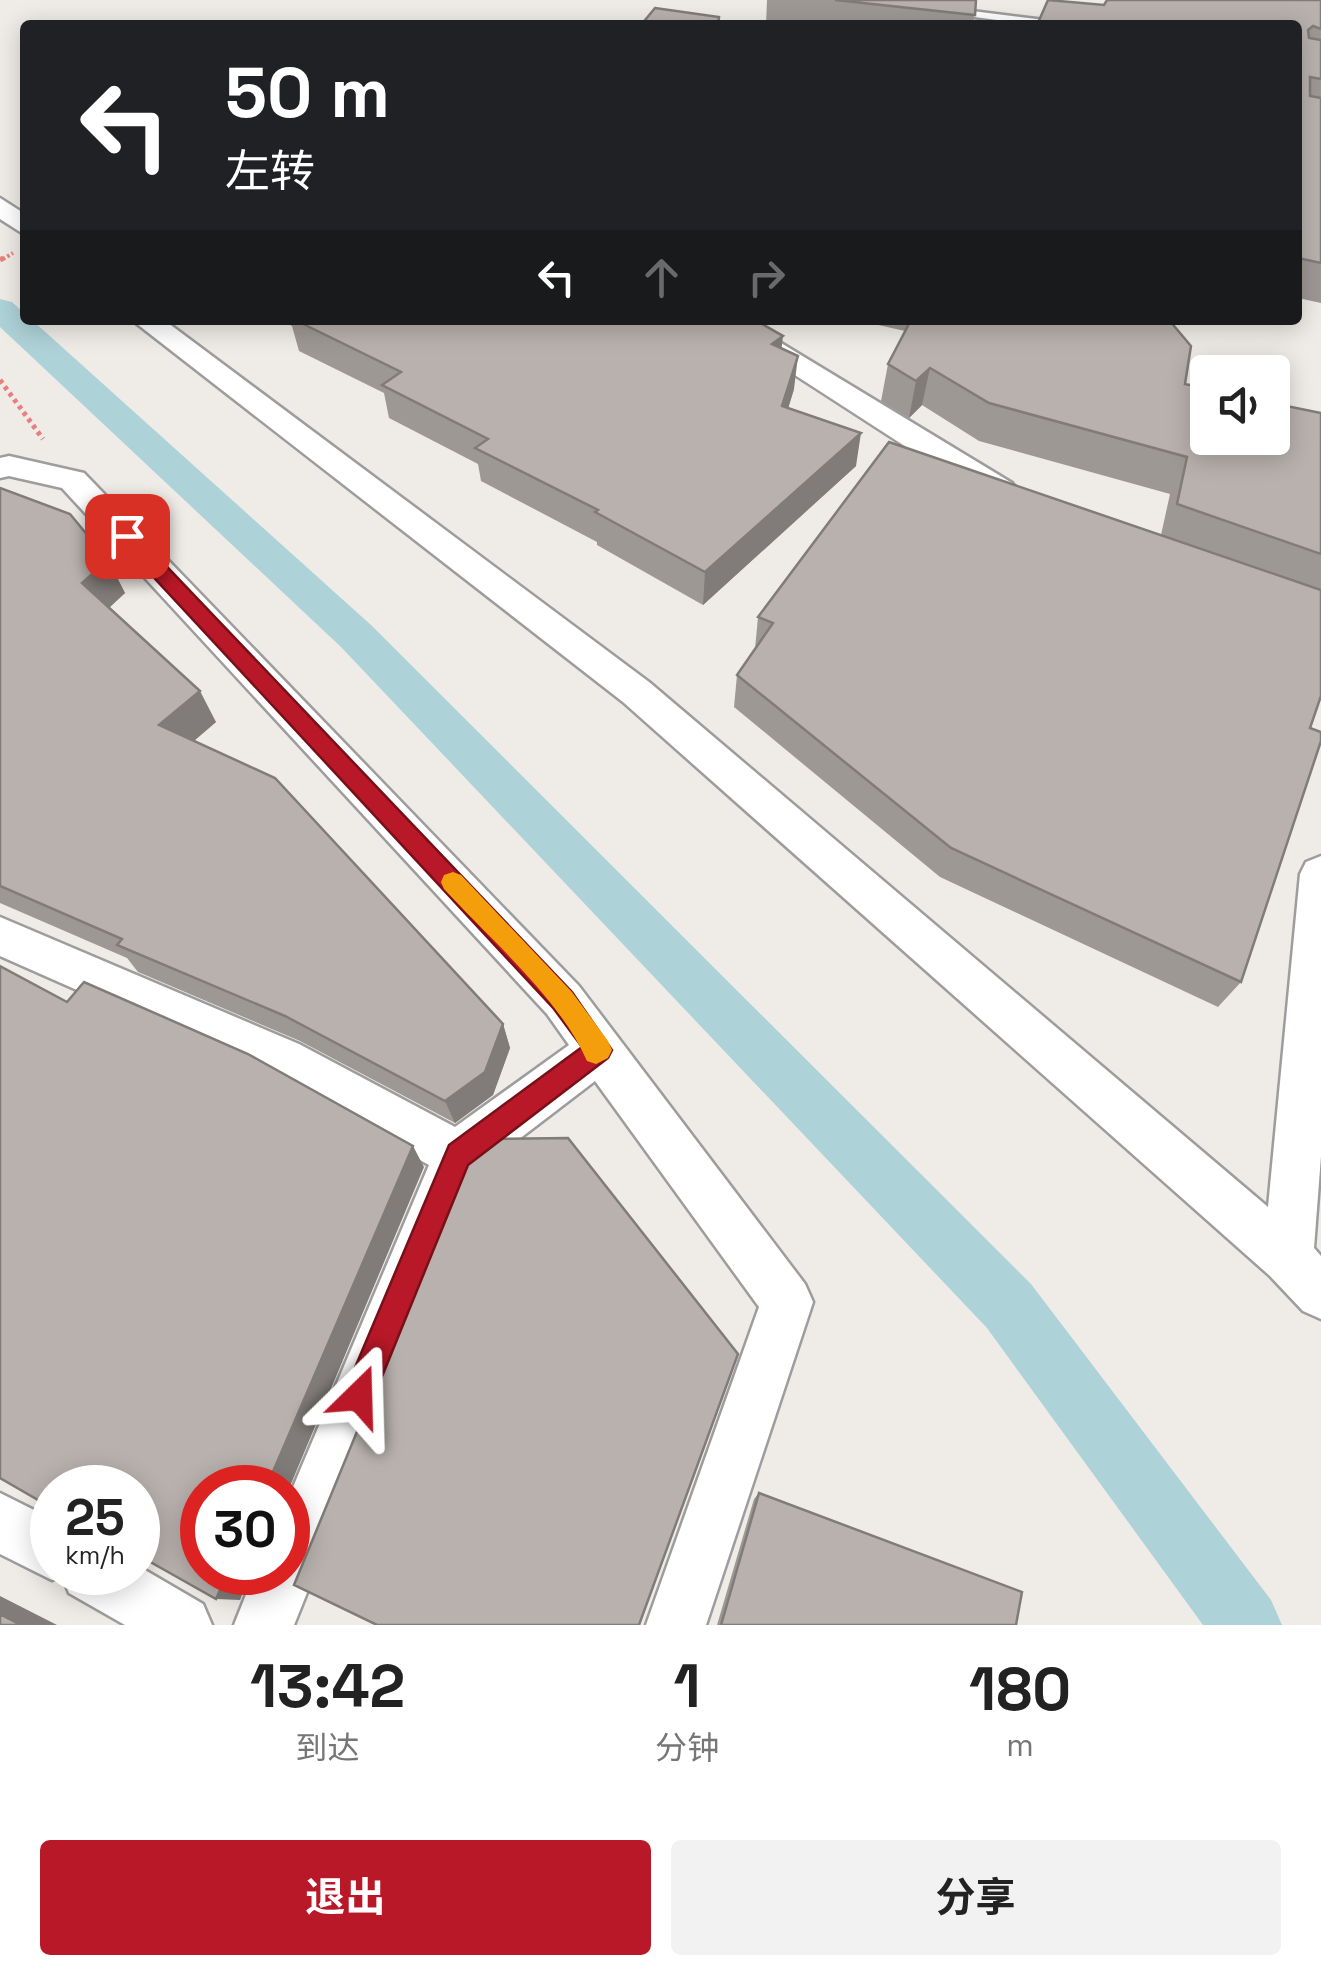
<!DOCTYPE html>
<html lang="zh">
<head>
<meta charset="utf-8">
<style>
	:root { --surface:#fff; --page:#f2f2f2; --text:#222; --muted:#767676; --accent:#b81827 }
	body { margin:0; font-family:"Space Grotesk","Noto Sans SC",sans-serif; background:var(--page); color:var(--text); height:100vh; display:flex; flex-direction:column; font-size:38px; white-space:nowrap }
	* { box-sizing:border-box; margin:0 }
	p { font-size:32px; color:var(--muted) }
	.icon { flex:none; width:55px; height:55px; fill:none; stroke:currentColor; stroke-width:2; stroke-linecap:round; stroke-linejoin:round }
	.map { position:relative; height:1625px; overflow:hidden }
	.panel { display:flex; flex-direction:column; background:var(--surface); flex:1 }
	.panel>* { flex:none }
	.banner { position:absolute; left:20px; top:20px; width:1282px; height:305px; border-radius:10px; box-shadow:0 5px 25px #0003; background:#202124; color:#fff; overflow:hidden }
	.buttons { position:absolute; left:1190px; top:355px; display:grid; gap:20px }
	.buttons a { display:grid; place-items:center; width:100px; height:100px; border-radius:10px; background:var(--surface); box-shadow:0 5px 25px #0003; font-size:50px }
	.speed { position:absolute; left:30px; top:1465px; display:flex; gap:20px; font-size:50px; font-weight:700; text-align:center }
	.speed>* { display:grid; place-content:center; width:130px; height:130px; border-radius:50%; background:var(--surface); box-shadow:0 5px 25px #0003; line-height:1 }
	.speed small { font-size:25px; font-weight:400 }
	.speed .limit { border:15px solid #d22; background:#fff; color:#111 }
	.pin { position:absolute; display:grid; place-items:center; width:85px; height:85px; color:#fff; margin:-42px; border-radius:20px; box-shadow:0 5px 15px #0006 }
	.me { position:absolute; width:110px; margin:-55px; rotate:22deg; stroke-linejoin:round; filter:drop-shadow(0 0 8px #0008) }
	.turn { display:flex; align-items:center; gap:35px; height:210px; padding:0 40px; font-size:45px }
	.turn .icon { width:130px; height:130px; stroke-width:2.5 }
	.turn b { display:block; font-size:70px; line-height:85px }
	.lanes { display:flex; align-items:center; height:95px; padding:0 40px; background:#0003; justify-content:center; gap:50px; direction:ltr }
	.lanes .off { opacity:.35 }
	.eta { display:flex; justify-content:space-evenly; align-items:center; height:170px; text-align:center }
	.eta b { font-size:60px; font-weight:700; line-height:70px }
	.button { display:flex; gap:20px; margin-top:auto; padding:20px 40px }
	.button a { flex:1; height:115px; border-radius:10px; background:var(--accent); color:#fff; font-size:40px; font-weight:700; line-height:115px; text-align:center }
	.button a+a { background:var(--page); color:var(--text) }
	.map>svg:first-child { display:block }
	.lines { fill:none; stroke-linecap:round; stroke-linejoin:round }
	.canal { fill:#add2d7; fill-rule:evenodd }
	.service-casing { stroke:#9d9d9d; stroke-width:5 }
	.minor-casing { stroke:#9d9d9d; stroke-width:5 }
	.path-far1 { stroke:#ea7e7e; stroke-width:4; stroke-dasharray:2.5 2.5; stroke-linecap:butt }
	.path { stroke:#ea7e7e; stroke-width:5; stroke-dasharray:4 4; stroke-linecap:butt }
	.service { fill:#fff; fill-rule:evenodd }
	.minor { fill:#fff; fill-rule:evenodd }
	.wall { fill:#9e9895 }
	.shaded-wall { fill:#817c79 }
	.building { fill:#b8b1ad; stroke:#817c79; stroke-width:2.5 }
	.route { fill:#b81827; stroke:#781019; stroke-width:2.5 }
	.slow { fill:#f59e0b }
</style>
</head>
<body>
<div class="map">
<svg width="1321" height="1625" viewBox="0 0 1321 1625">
	<rect width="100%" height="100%" fill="#efece7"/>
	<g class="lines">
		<!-- canal -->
		<path class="canal" d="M0 299 12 302 25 314V320H32L371 625 1031 1284 1271 1600 1282 1625H1203L987 1328 341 647 0 327Z"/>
		<defs>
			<path id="service" d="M948 8 1061 22 1066 25H1036L944 13Z"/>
			<path id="minor" d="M0 198 25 214V235L0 219Z
				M132 320H164L649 682 1268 1207 1300 874 1306 862 1321 856V1156L1314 1248 1321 1256V1319L1303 1311 1270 1276 623 702Z
				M710 320H743L1012 483 1017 490 1012 497 1001 501 990 497 962 483Z
				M9 456 84 473 579 986 805 1284 813 1302 706 1625H646L759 1307 595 1081 476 1172 294 1625H234L255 1572H288V1499L429 1165 267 1074 0 956V917L299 1044 455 1127 569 1045 547 1014 62 488 9 476 0 478V458Z
				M0 1493 52 1519V1572H138V1566L203 1604 212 1625H125L69 1593 62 1576 52 1580 0 1554Z"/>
		</defs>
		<!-- service casing -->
		<use href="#service" class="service-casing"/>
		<!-- minor casing -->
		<use href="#minor" class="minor-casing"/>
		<!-- path-far1 -->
		<path class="path-far1" d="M3 259 13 253"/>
		<!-- path -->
		<path class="path" d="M0 260 7 256
			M0 380 43 439"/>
		<!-- service -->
		<use href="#service" class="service"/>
		<!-- minor -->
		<use href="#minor" class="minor"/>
	</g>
	<!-- wall -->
	<path class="wall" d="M767 0H976L973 25H766Z
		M1321 0V303L1298 298V25L1104 5Z
		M280 320H755L781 349 794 389 788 408 856 466 703 605 597 545V542L481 481 478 464 389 418 384 393 299 351 292 326Z
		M856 320H1169L1185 384 1321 413V696L1310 728 1241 982 1218 1007 940 877 734 707 737 675 755 649 758 617 1161 535 1170 494 979 441 922 405 909 418 881 401 888 364 905 331Z
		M0 488 108 560 125 593 109 608 216 722 194 741 503 1024 510 1048 493 1095 455 1123 300 1041 138 972 127 958 0 903Z
		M759 1493 1016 1625H717L754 1499Z"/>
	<!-- shaded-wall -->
	<path class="shaded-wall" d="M783 336 779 369 772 344Z
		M798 356 794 389 779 439 782 406Z
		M930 368 922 405 909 418 916 381Z
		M861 433 856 466 703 605 705 572Z
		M108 560 125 593 100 616 82 583Z
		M200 691 216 722 176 756 159 725Z
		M503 1024 510 1048 493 1095 455 1123 445 1101Z
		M413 1146 424 1167 288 1491V1488H266Z
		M228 1572H251L240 1600 216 1599Z
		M0 1596 57 1625H21L0 1614Z"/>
	<!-- building -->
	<path class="building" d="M835 0H976L975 15Z
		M1048 0 1104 5 1107 0H1321V29L1313 26 1308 30 1309 38 1321 40V79L1310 77V96L1321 98V263L1298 258V25H1037Z
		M655 8 719 17 718 25H641Z
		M295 320H755L783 336 772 344 798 356 782 406 861 433 705 572 595 512 598 510 475 448 488 439 382 385 401 372Z
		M911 320H1169L1191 346 1185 384 1208 389V438H1272V403L1321 413V554L1177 504 1187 457 989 403 930 368 916 381 888 364Z
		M889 442 1321 590V696L1310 728 1321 732V741L1241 982 951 848 737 675 773 623 758 617Z
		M0 488 70 514 108 560 82 583 200 691 159 725 275 778 503 1024 485 1072 445 1101 285 1016 117 945 122 939 0 886Z
		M0 966 67 1002 84 982 248 1054 413 1146 266 1488H202V1572H228L216 1599 138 1555V1488H52V1508L0 1478Z
		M568 1138 738 1354 639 1625H377L294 1585 471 1154 490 1139Z
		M759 1493 1022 1592 1016 1625H721Z
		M0 1614 21 1625H0Z"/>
	<!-- route -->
	<path class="route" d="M127 530 134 532 572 992 612 1050 608 1058 468 1165 370 1406 359 1411 348 1406 343 1396 449 1145 582 1047 554 1009 120 541 118 536Z"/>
	<!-- slow -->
	<path class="slow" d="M453 872 461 875 572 992 608 1041 612 1050 608 1058 596 1064 587 1061C560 999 491 940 444 889L441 882 444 875Z"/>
</svg>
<div class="buttons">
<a><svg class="icon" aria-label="sound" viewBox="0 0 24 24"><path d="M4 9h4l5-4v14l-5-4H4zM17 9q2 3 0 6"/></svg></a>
</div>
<div class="speed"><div>25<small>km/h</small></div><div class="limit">30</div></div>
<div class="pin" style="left:127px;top:536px;background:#d93025"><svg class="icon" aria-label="arrive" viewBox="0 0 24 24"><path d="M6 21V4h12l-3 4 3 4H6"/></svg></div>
<svg class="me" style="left:359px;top:1396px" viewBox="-20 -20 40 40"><path d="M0-17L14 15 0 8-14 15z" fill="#b81827" stroke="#fff" stroke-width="4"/></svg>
<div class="banner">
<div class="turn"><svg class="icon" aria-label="left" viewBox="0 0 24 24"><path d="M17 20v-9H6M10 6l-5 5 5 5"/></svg><div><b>50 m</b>左转</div></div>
<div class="lanes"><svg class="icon" aria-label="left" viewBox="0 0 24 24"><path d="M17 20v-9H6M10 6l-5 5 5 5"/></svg><svg class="icon off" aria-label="ahead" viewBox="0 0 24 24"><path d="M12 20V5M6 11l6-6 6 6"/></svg><svg class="icon off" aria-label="right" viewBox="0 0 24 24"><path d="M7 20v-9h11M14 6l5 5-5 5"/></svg></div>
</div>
</div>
<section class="panel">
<div class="eta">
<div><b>13:42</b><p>到达</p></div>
<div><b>1</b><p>分钟</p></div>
<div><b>180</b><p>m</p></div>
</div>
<div class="button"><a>退出</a><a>分享</a></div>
</section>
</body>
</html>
